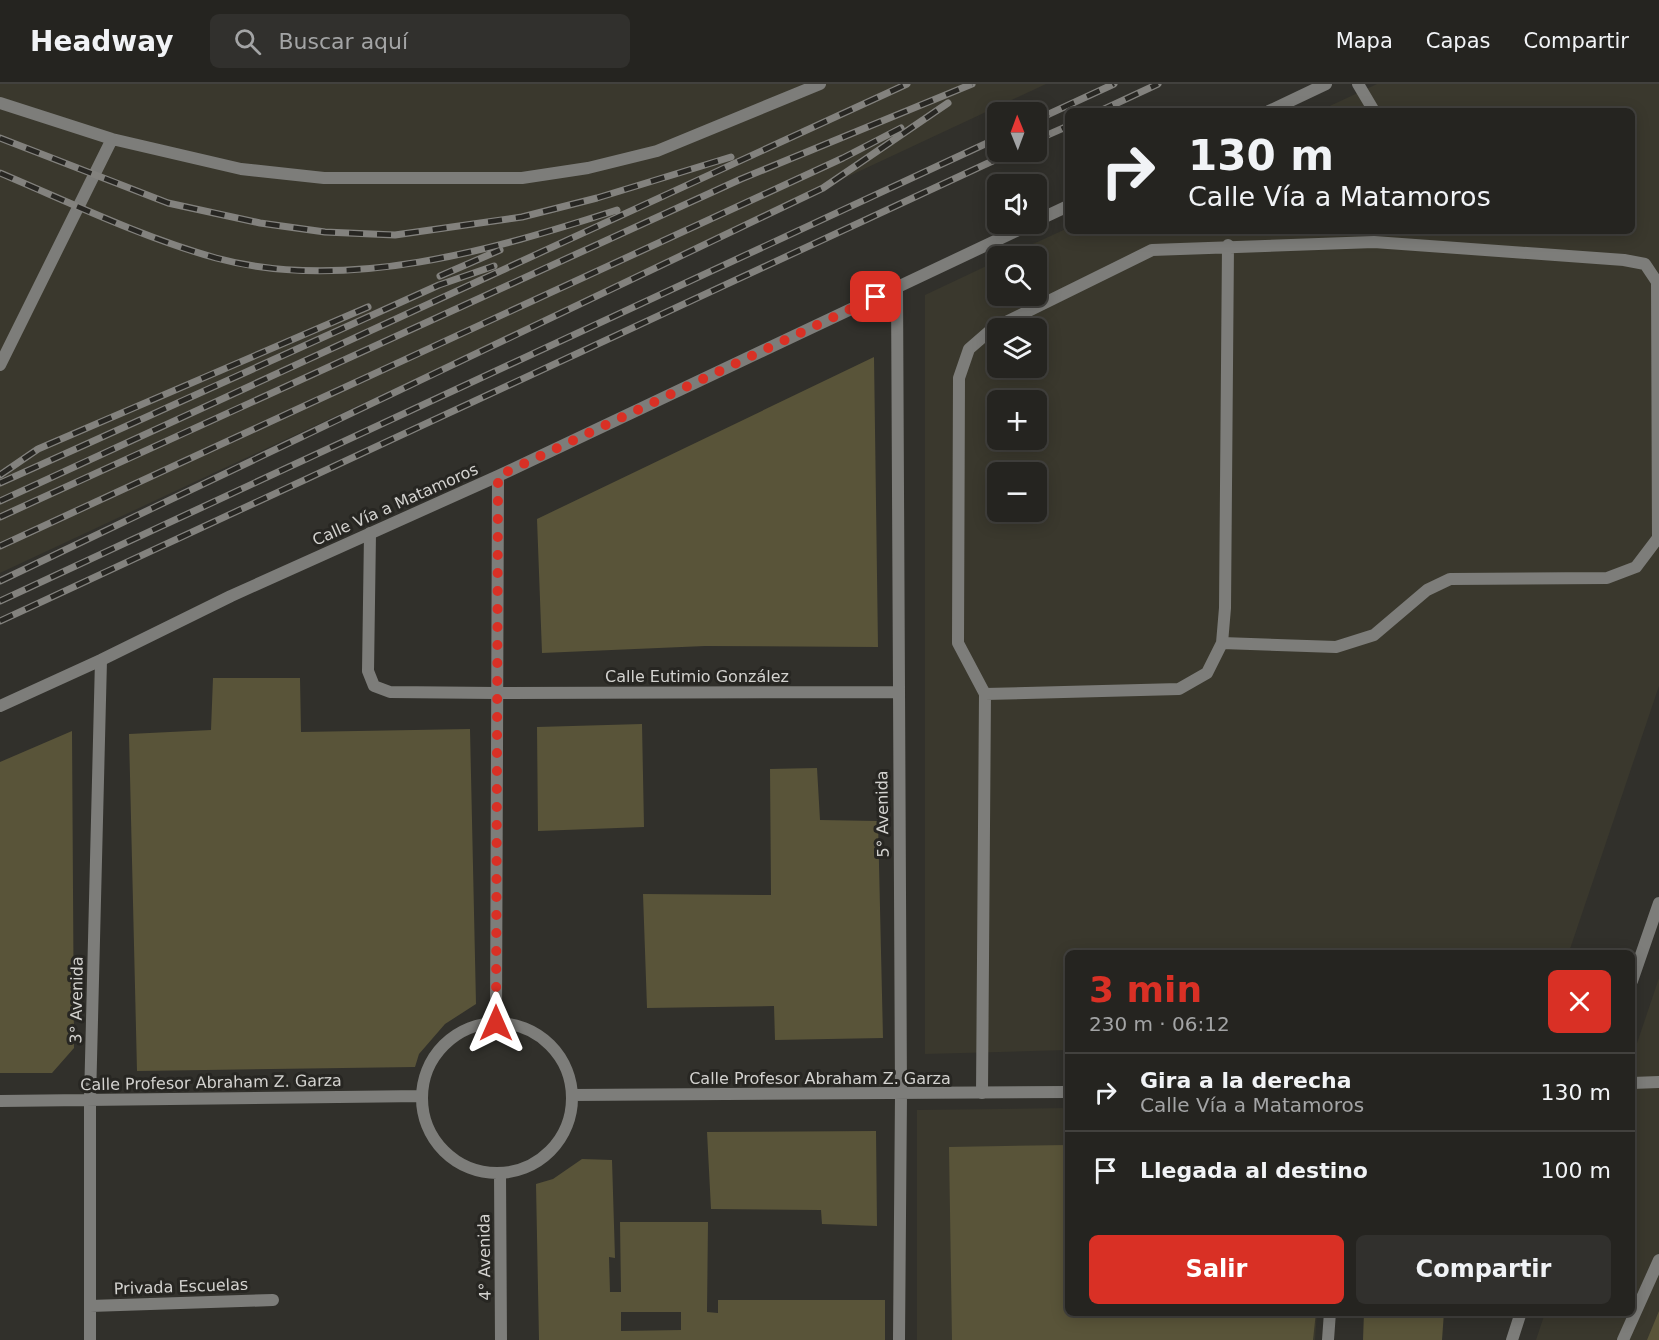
<!DOCTYPE html>
<html lang="es">
<head>
<meta charset="utf-8">
<style>
	:root { --surface:#252420; --page:#31302d; --text:#f1f3f6; --muted:#a3a4a5; --line:#42413e; --accent:#d93025 }
	body { margin:0; font-family:"DejaVu Sans",sans-serif; background:var(--page); color:var(--text); height:100vh; display:flex; flex-direction:column; font-size:22px; white-space:nowrap }
	* { box-sizing:border-box; margin:0 }
	p { font-size:20px; color:var(--muted) }
	.icon { flex:none; width:33px; height:33px; fill:none; stroke:currentColor; stroke-width:2; stroke-linecap:round; stroke-linejoin:round }
	.map { position:relative; flex:1; overflow:hidden }
	.panel { position:absolute; left:1065px; top:866px; width:570px; height:366px; display:flex; flex-direction:column; background:var(--surface); border-radius:9px; box-shadow:0 3px 15px #0003,0 0 0 2px var(--line) }
	.panel>* { flex:none }
	.guide { position:absolute; left:1065px; top:24px; width:570px; height:126px; border-radius:9px; box-shadow:0 3px 15px #0003,0 0 0 2px var(--line); background:#252420; color:var(--text); overflow:hidden }
	.needle { width:39px; rotate:359deg }
	.tools { position:absolute; left:987px; top:18px; display:grid; gap:12px }
	.tools a { display:grid; place-items:center; width:60px; height:60px; border-radius:9px; background:var(--surface); box-shadow:0 3px 15px #0003,0 0 0 2px var(--line); font-size:30px }
	.pin { position:absolute; display:grid; place-items:center; width:51px; height:51px; color:#fff; margin:-26px; border-radius:12px; box-shadow:0 3px 9px #0006 }
	.me { position:absolute; width:66px; margin:-33px; rotate:0deg; stroke-linejoin:round; filter:drop-shadow(0 0 4px #0008) }
	.turn { display:flex; align-items:center; gap:21px; height:126px; padding:0 24px; font-size:27px }
	.turn .icon { width:78px; height:78px; stroke-width:2.5 }
	.turn b { display:block; font-size:42px; line-height:51px }
	.round { display:grid; place-items:center; flex:none; width:63px; height:63px; border-radius:9px; background:var(--page) }
	.headline { display:flex; align-items:center; justify-content:space-between; height:102px; padding:0 24px }
	h1 { font-size:36px; font-weight:600; line-height:45px; color:var(--accent) }
	.primary-button { display:flex; gap:12px; margin-top:auto; padding:12px 24px }
	.primary-button a { flex:1; height:69px; border-radius:9px; background:var(--accent); color:#fff; font-size:24px; font-weight:600; line-height:69px; text-align:center }
	.primary-button a+a { background:var(--page); color:var(--text) }
	ul { padding:0; list-style:none }
	li { display:flex; align-items:center; gap:18px; height:78px; padding:0 24px; border-top:2px solid var(--line) }
	li div { flex:1 }
	li b { display:block; font-size:22px }
	li em { font-style:normal }
	header { display:flex; align-items:center; gap:36px; box-sizing:border-box; height:84px; padding:0 30px; background:var(--surface); border-bottom:2px solid var(--line) }
	header strong { font-size:28px }
	nav { display:flex; gap:33px; margin-inline-start:auto; font-size:21px }
	.search { width:420px; height:54px; background:var(--page); display:flex; align-items:center; gap:15px; box-sizing:border-box; padding:0 21px; border-radius:9px; color:var(--muted); font-size:22px }
	.map>svg:first-child { display:block }
	.built { fill:#3a382d; fill-rule:evenodd }
	.building { fill:#595439; fill-rule:evenodd }
	.lines { fill:none; stroke-linecap:round; stroke-linejoin:round }
	.service { stroke:#7d7d7a; stroke-width:12 }
	.minor { stroke:#7d7d7a; stroke-width:12 }
	.tertiary { stroke:#7d7d7a; stroke-width:12 }
	.rail-casing { stroke:#83827e; stroke-width:7 }
	.rail { stroke:#272622; stroke-width:4.5; stroke-dasharray:14; stroke-linecap:butt }
	.route { stroke:#d93025; stroke-width:10; stroke-dasharray:0 18 }
	.labels { text-anchor:middle; stroke-width:6; stroke-linejoin:round; paint-order:stroke }
	.street-label { font-size:16px; fill:#d3d2cf; stroke:#272622 }
</style>
</head>
<body>
<header>
<strong>Headway</strong>
<div class="search"><svg class="icon" aria-label="search" viewBox="0 0 24 24"><circle cx="10" cy="10" r="6"/><path d="M15 15l6 6"/></svg>Buscar aquí</div>
<nav><a>Mapa</a><a>Capas</a><a>Compartir</a></nav>
</header>
<div class="map">
<svg width="1659" height="1256" viewBox="0 0 1659 1256">
	<rect width="100%" height="100%" fill="#31302b"/>
	<!-- built -->
	<path class="built" d="M0 0H1046L0 489Z
		M1377 0H1659V602L1569 868H1068V966L925 970V211L997 177 998 212H1036V172H1007L1068 144V147H1632V27H1319ZM998 244H1036V284H998ZM998 316H1036V356H998ZM998 388H1036V428H998Z
		M1659 894V1256H1536L1545 1229 1632 1228V974Z
		M1068 1024V1228L1317 1229 1315 1256H917V1026Z"/>
	<!-- building -->
	<path class="building" d="M874 273 878 563 705 562 542 569 537 435Z
		M213 594H300L301 648 470 645 476 920 445 940 419 970 415 983 137 987 129 650 211 646Z
		M642 640 644 743 538 747 537 643Z
		M72 647 74 964 52 989H0V678Z
		M817 684 820 736 878 737 883 954 775 956 774 922 647 924 643 810 771 811 770 685Z
		M876 1047 877 1142 822 1140 821 1126 711 1125 707 1048Z
		M1068 1061V1228H1316L1313 1256H952L949 1063Z
		M582 1075 612 1076 615 1174 609 1173 610 1208H621L620 1138H708L707 1228 718 1229V1216H885V1256H539L536 1100 553 1095ZM621 1228H681V1246L621 1247Z
		M1659 1227V1256H1647Z
		M1364 1228H1444L1442 1256H1363Z"/>
	<g class="lines">
		<!-- service -->
		<path class="service" d="M1358 0 1374 27
			M0 19 112 55 241 85 324 94H522L588 84 657 67 820 0
			M0 281 112 55
			M370 449 368 587 374 602 390 608 496 609
			M985 610 1179 605 1207 589 1222 559 1225 524 1228 161
			M1632 999 1659 998
			M982 1009 985 610 958 559 959 294 969 265 992 245 1152 166 1374 158 1624 176 1645 180 1657 198 1658 454 1636 483 1607 494 1450 495 1427 506 1374 551 1336 563 1222 559
			M1623 1256 1659 1176"/>
		<!-- minor -->
		<path class="minor" d="M1269 27 1326 0
			M1036 137 1068 122
			M897 203 901 1010 899 1256
			M496 609 897 608
			M0 622 101 576 231 512 498 392 1031 140
			M496 939 498 392
			M422 1014a75 75 0 1 1 150 0a75 75 0 1 1-150 0Z
			M572 1011 1068 1008
			M0 1017 422 1012
			M500 1089 501 1256
			M90 1222 273 1216
			M90 1256V1016L101 576
			M1328 1256 1330 1228"/>
		<!-- tertiary -->
		<path class="tertiary" d="M1632 897 1659 819
			M1512 1256 1521 1228"/>
		<defs>
			<path id="rail" d="M1100 27 1158 0
				M1036 36 1114 0
				M0 54 168 119 260 139 325 148 395 151 522 133 597 114 731 73
				M1036 56 1068 42
				M0 89C71 119 141 153 216 174 346 209 493 166 617 126
				M440 192 500 166
				M0 391 38 365 368 223
				M0 399 439 201 494 182
				M0 417 907 0
				M0 433 741 95 972 0
				M0 462 843 74 901 44
				M0 497 823 104 948 19
				M0 517 998 54
				M0 537 1012 68"/>
		</defs>
		<!-- rail casing -->
		<use href="#rail" class="rail-casing"/>
		<!-- rail -->
		<use href="#rail" class="rail"/>
	</g>
	<g class="lines">
		<!-- route -->
		<path class="route" d="M496 939 498 392 876 213"/>
	</g>
	<g class="labels">
		<!-- street labels -->
		<g class="street-label">
			<text transform="translate(395 420) rotate(-24)" y="6">Calle Vía a Matamoros</text>
			<text x="697" y="598">Calle Eutimio González</text>
			<text transform="translate(882 730) rotate(-91)" y="6">5° Avenida</text>
			<text transform="translate(76 916) rotate(-89)" y="6">3° Avenida</text>
			<text x="820" y="1000">Calle Profesor Abraham Z. Garza</text>
			<text transform="translate(211 998) rotate(-1)" y="6">Calle Profesor Abraham Z. Garza</text>
			<text transform="translate(484 1173) rotate(-91)" y="6">4° Avenida</text>
			<text transform="translate(181 1202) rotate(-2)" y="6">Privada Escuelas</text>
		</g>
	</g>
</svg>
<div class="tools">
<a><svg class="needle" viewBox="-14 -14 28 28"><path d="M0-13l5 13h-10z" fill="#e53935"/><path d="M0 13l5-13h-10z" fill="#a3a4a5"/></svg></a>
<a><svg class="icon" aria-label="sound" viewBox="0 0 24 24"><path d="M4 9h4l5-4v14l-5-4H4zM17 9q2 3 0 6"/></svg></a>
<a><svg class="icon" aria-label="search" viewBox="0 0 24 24"><circle cx="10" cy="10" r="6"/><path d="M15 15l6 6"/></svg></a>
<a><svg class="icon" aria-label="layers" viewBox="0 0 24 24"><path d="M12 4l9 5-9 5-9-5zM3 14l9 5 9-5"/></svg></a>
<a>+</a>
<a>−</a>
</div>
<div class="pin" style="left:876px;top:213px;background:#d93025"><svg class="icon" aria-label="arrive" viewBox="0 0 24 24"><path d="M6 21V4h12l-3 4 3 4H6"/></svg></div>
<svg class="me" style="left:496px;top:939px" viewBox="-20 -20 40 40"><path d="M0-17L14 15 0 8-14 15z" fill="#d93025" stroke="#fff" stroke-width="4"/></svg>
<div class="guide">
<div class="turn"><svg class="icon" aria-label="right" viewBox="0 0 24 24"><path d="M7 20v-9h11M14 6l5 5-5 5"/></svg><div><b>130 m</b>Calle Vía a Matamoros</div></div>
</div>
<section class="panel">
<div class="headline"><div><h1>3 min</h1><p>230 m · 06:12</p></div><a class="round" style="background:#d93025;color:#fff"><svg class="icon" aria-label="close" viewBox="0 0 24 24"><path d="M6 6l12 12M18 6L6 18"/></svg></a></div>
<ul>
<li><svg class="icon" aria-label="right" viewBox="0 0 24 24"><path d="M7 20v-9h11M14 6l5 5-5 5"/></svg><div><b>Gira a la derecha</b><p>Calle Vía a Matamoros</p></div><em>130 m</em></li>
<li><svg class="icon" aria-label="arrive" viewBox="0 0 24 24"><path d="M6 21V4h12l-3 4 3 4H6"/></svg><div><b>Llegada al destino</b></div><em>100 m</em></li>
</ul>
<div class="primary-button"><a>Salir</a><a>Compartir</a></div>
</section>
</div>
</body>
</html>
